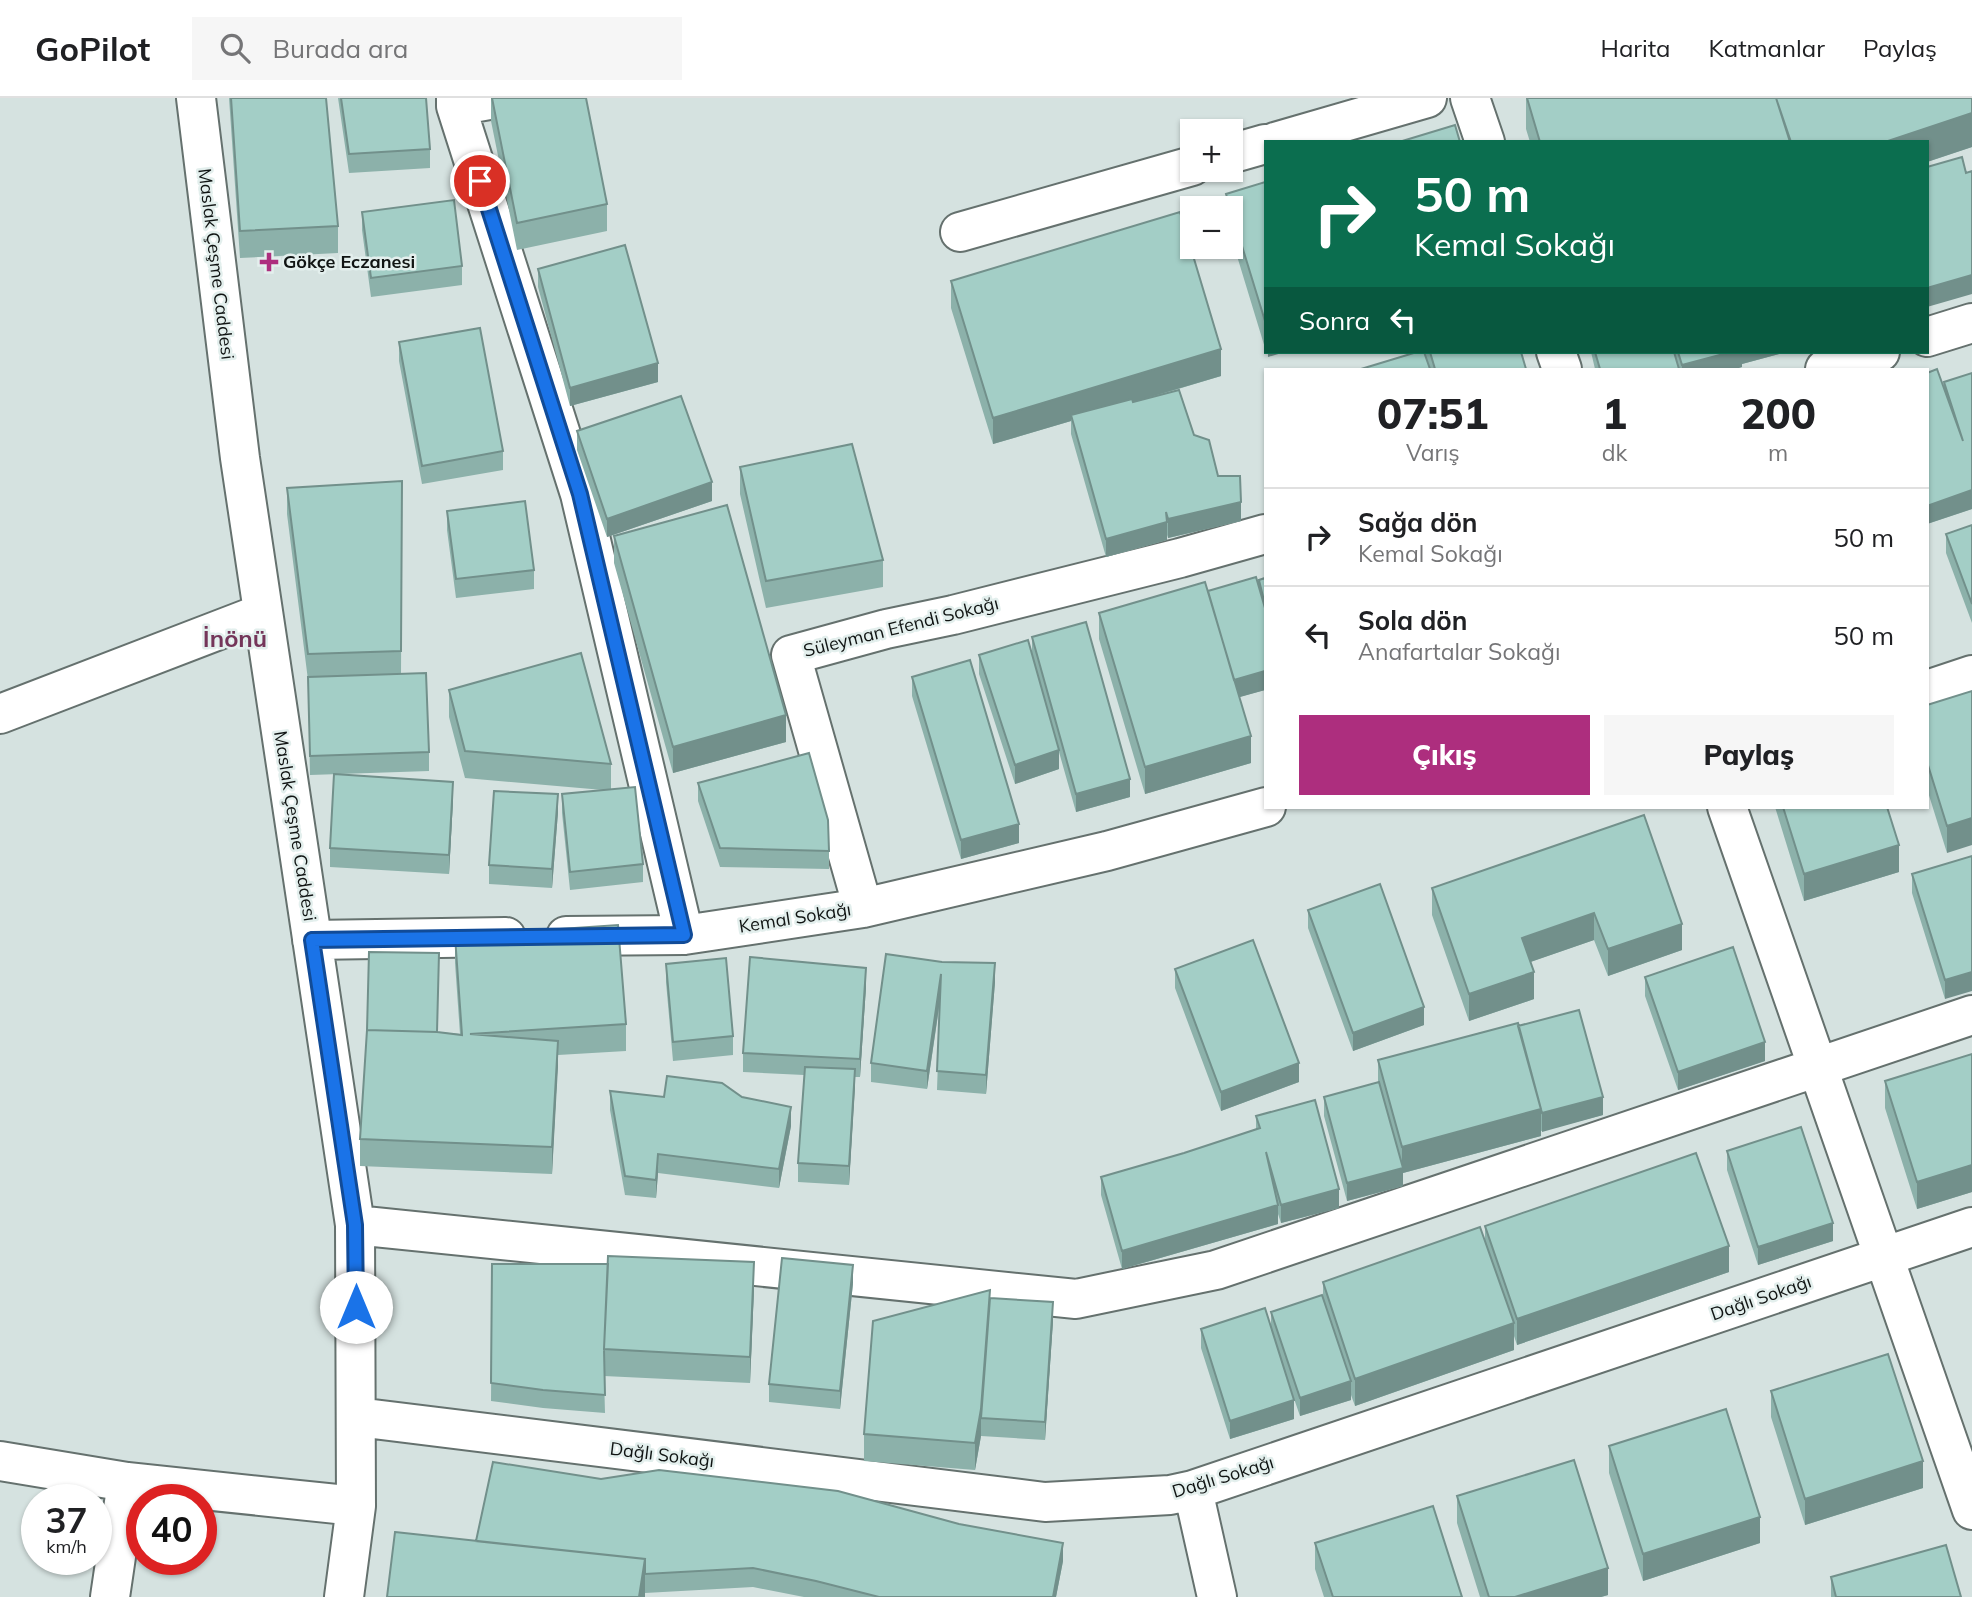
<!DOCTYPE html>
<html lang="tr">
<head>
<meta charset="utf-8">
<style>
	:root { --surface:#fff; --page:#f6f6f6; --text:#202124; --muted:#757577; --line:#e0e0e0; --accent:#ad2e7e }
	body { margin:0; font-family:Mulish,sans-serif; background:var(--page); color:var(--text); height:100vh; display:flex; flex-direction:column; font-size:26px; white-space:nowrap }
	* { box-sizing:border-box; margin:0 }
	p { font-size:23px; color:var(--muted) }
	.icon { flex:none; width:38px; height:38px; fill:none; stroke:currentColor; stroke-width:2; stroke-linecap:round; stroke-linejoin:round }
	.map { position:relative; flex:1; overflow:hidden }
	.details { position:absolute; left:1264px; top:270px; width:665px; height:441px; display:flex; flex-direction:column; background:var(--surface); border-radius:0px; box-shadow:0 2px 5px #0004 }
	.details>* { flex:none }
	.banner { position:absolute; left:1264px; top:42px; width:665px; height:214px; border-radius:0px; box-shadow:0 2px 5px #0004; background:#0b6e4f; color:#fff; overflow:hidden }
	.controls { position:absolute; left:1180px; top:21px; display:grid; gap:14px }
	.controls a { display:grid; place-items:center; width:63px; height:63px; border-radius:0px; background:var(--surface); box-shadow:0 2px 5px #0004; font-size:35px }
	.speed { position:absolute; left:21px; top:1386px; display:flex; gap:14px; font-size:35px; font-weight:700; text-align:center }
	.speed>* { display:grid; place-content:center; width:91px; height:91px; border-radius:50%; background:var(--surface); box-shadow:0 2px 5px #0004; line-height:1 }
	.speed small { font-size:18px; font-weight:400 }
	.speed .limit { border:10px solid #d22; background:#fff; color:#111 }
	.pin { position:absolute; display:grid; place-items:center; width:60px; height:60px; color:#fff; margin:-30px; border:4px solid #fff; border-radius:50%; box-shadow:0 2px 7px #0007 }
	.me { position:absolute; width:77px; margin:-38px; rotate:0deg; stroke-linejoin:round; filter:drop-shadow(0 0 5px #0008) }
	.turn { display:flex; align-items:center; gap:24px; height:147px; padding:0 35px; font-size:32px }
	.turn .icon { width:91px; height:91px; stroke-width:2.5 }
	.turn b { display:block; font-size:49px; line-height:60px }
	.then { display:flex; align-items:center; height:66px; padding:0 35px; background:#0003; gap:14px; font-size:26px }
	.eta { display:flex; justify-content:space-evenly; align-items:center; height:119px; text-align:center }
	.eta b { font-size:42px; font-weight:800; line-height:49px }
	.cta { display:flex; gap:14px; margin-top:auto; padding:14px 35px }
	.cta a { flex:1; height:80px; border-radius:0px; background:var(--accent); color:#fff; font-size:28px; font-weight:800; line-height:80px; text-align:center }
	.cta a+a { background:var(--page); color:var(--text) }
	ul { padding:0; list-style:none }
	li { display:flex; align-items:center; gap:21px; height:98px; padding:0 35px; border-top:2px solid var(--line) }
	li div { flex:1 }
	li b { display:block; font-size:26px }
	li em { font-style:normal }
	header { display:flex; align-items:center; gap:42px; box-sizing:border-box; height:98px; padding:0 35px; background:var(--surface); border-bottom:2px solid var(--line) }
	header strong { font-size:33px }
	nav { display:flex; gap:38px; margin-inline-start:auto; font-size:24px }
	.search { width:490px; height:63px; background:var(--page); display:flex; align-items:center; gap:18px; box-sizing:border-box; padding:0 24px; border-radius:0px; color:var(--muted); font-size:26px }
	.map>svg:first-child { display:block }
	.lines { fill:none; stroke-linecap:round; stroke-linejoin:round }
	.minor-casing { stroke:#65716e; stroke-width:42 }
	.minor { stroke:#fff; stroke-width:38 }
	.wall { fill:#8cb1aa }
	.shaded-wall { fill:#72908b }
	.building { fill:#a3cec6; stroke:#72908b; stroke-width:2 }
	.route-casing { stroke:#114b97; stroke-width:18 }
	.route { stroke:#1a73e8; stroke-width:12 }
	.poi-dot { fill:#ad2e7e; stroke:#e3efed; stroke-width:2.5 }
	.labels { text-anchor:middle; stroke-width:5; stroke-linejoin:round; paint-order:stroke }
	.poi-label { font-size:18px; font-weight:bold; fill:#101413; stroke:#e3efed; text-anchor:start }
	.street-label { font-size:18px; fill:#101413; stroke:#e3efed }
	.district-label { font-size:24px; font-weight:bold; fill:#743559; stroke:#e3efed }
</style>
</head>
<body>
<header>
<strong>GoPilot</strong>
<div class="search"><svg class="icon" aria-label="search" viewBox="0 0 24 24"><circle cx="10" cy="10" r="6"/><path d="M15 15l6 6"/></svg>Burada ara</div>
<nav><a>Harita</a><a>Katmanlar</a><a>Paylaş</a></nav>
</header>
<div class="map">
<svg width="1972" height="1499" viewBox="0 0 1972 1499">
	<rect width="100%" height="100%" fill="#d5e2e0"/>
	<g class="lines">
		<defs>
			<path id="minor" d="M196 0 240 360 355 1127 356 1408 344 1499
				M456 0V8L580 396 684 837
				M1470 0 1485 44
				M456 8 500 0
				M1275 44 1427 0
				M1230 56 1265 46
				M960 134 1192 68
				M1927 239 1972 225
				M1556 254 1562 271
				M1825 271 1880 254
				M1927 592 1972 577
				M0 616 263 515
				M1727 709 1972 1412
				M863 810 791 557 886 531 953 517 1180 460 1265 436
				M566 838 684 837 863 810 1107 753 1266 709
				M312 842 506 839
				M355 1127 1076 1201 1216 1172 1972 917
				M357 1319 1045 1404 1170 1397 1193 1392 1972 1129
				M0 1363 127 1384 356 1408
				M1193 1392 1217 1499
				M110 1499 127 1384"/>
		</defs>
		<!-- minor casing -->
		<use href="#minor" class="minor-casing"/>
		<!-- minor -->
		<use href="#minor" class="minor"/>
	</g>
	<!-- wall -->
	<path class="wall" d="M229 0H326L338 128V155L240 160Z
		M338 0H426L430 51V70L349 75Z
		M491 0H586L607 106V133L517 152 491 23Z
		M1526 0H1972V49L1927 64V44H1530L1526 31Z
		M1265 84V250L1230 135V110H1226V96Z
		M362 114 462 168V187L371 199 362 132Z
		M538 171 658 284 570 308 538 189Z
		M951 183 1221 278 1145 301 1194 337 1218 378 1241 423 1168 440 1167 437V442L1106 459 1071 336V323L993 346 951 210Z
		M399 244 503 353V372L422 386 399 263Z
		M1424 254H1521L1526 271H1361L1428 267Z
		M1591 254H1786L1742 266V269L1735 271H1595Z
		M1972 275V411L1927 426 1944 284Z
		M577 333 712 403 607 439 577 352Z
		M740 369 883 462V489L766 510 740 396Z
		M402 383 401 576 429 654V673L310 677 308 582 287 416V390Z
		M447 413 534 472V491L456 500 447 432Z
		M1972 427V525L1946 455V436Z
		M614 438 786 644 673 675 614 465Z
		M1265 480V592L1239 599 1251 665 1145 696 1099 541V515L1208 493 1259 490V482Z
		M1032 539 1130 699 1076 714 1059 654V671L1015 686 979 576V557L1032 556Z
		M912 579 1019 745 961 761 912 598Z
		M449 592 611 666V691L643 766V784L570 792 562 715V696L603 692 465 680 449 619Z
		M1972 593 1947 755 1927 691V607Z
		M698 685 829 753V771L720 769 698 703Z
		M453 702 449 776 330 769V750Z
		M1775 709H1887L1899 774 1804 803Z
		M558 714 552 790 489 786V767Z
		M1644 717 1682 852 1608 878 1594 842 1530 864 1534 901 1469 923 1432 817V790Z
		M1972 758 1945 901 1912 795V776Z
		M1308 812 1424 927 1353 953 1308 830Z
		M455 838 626 926V953L558 957 552 1076 360 1068V1041L438 934 460 936 455 865Z
		M886 856 995 884 986 996 937 992 940 904 927 991 871 984V965Z
		M666 866 733 938V957L673 963 666 884Z
		M1175 871 1299 984 1221 1013 1175 890Z
		M1645 879 1765 963 1678 992 1645 898Z
		M866 889 860 979H855L849 1087 798 1084V1065L804 977 743 974V955Z
		M1518 928 1603 1017 1541 1033V1038L1403 1075V1088L1347 1103 1324 1018V999L1378 984V962Z
		M1972 956V1094L1917 1111 1885 1010V983Z
		M610 993 664 999H742L791 1028 779 1090 658 1075 656 1100 625 1097 610 1012Z
		M1256 1018 1339 1110 1281 1125 1278 1116V1126L1122 1171 1101 1097V1079L1184 1055 1256 1031Z
		M1727 1053 1833 1143 1758 1167 1727 1072Z
		M1485 1128 1729 1174 1517 1247 1514 1238V1252L1355 1308 1351 1297V1302L1300 1318 1281 1263 1294 1321 1230 1341 1201 1250V1231L1271 1230V1214L1323 1200V1184L1485 1143Z
		M492 1166 754 1191 750 1285 604 1278 605 1315 543 1310 491 1303Z
		M853 1185 840 1311 769 1304V1286Z
		M990 1200 1053 1223 1045 1342 981 1338 975 1372 864 1363V1336Z
		M1771 1293 1923 1390 1805 1427 1771 1319Z
		M1609 1348 1760 1445 1643 1483 1609 1375Z
		M1457 1398 1608 1497 1601 1499H1480L1457 1425Z
		M476 1443 1063 1463 1056 1499H804L753 1489 645 1495Z
		M1315 1445 1462 1499H1324L1315 1471Z
		M1831 1479 1961 1499H1831Z"/>
	<!-- shaded-wall -->
	<path class="shaded-wall" d="M1972 15V49L1927 64V44H1885Z
		M1972 177V196L1927 209V190Z
		M1221 251V278L1072 322 1071 317V323L993 346V320Z
		M1268 254H1285L1268 259Z
		M1731 254H1786L1742 266V269L1735 271H1682V267Z
		M658 265V284L570 308V290Z
		M712 384V403L607 439V421Z
		M1972 392V411L1927 426V408Z
		M1241 404V423L1168 440V421Z
		M1167 424V442L1106 459V441Z
		M1265 573V592L1233 601V583Z
		M786 617V644L673 675V649Z
		M1251 638V665L1145 696V669Z
		M1059 652V671L1015 686V667Z
		M1130 681V699L1076 714V696Z
		M453 684V702L449 776V757Z
		M558 696V714L552 790V771Z
		M1972 720V747L1947 755V728Z
		M1019 726V745L961 761V742Z
		M1899 747V774L1804 803V776Z
		M1594 815V842L1522 867V840Z
		M1682 826V852L1608 878V851Z
		M995 865V884L986 996V977Z
		M866 870V889L860 979V961Z
		M1534 874V901L1469 923V896Z
		M1972 874V893L1945 901V882Z
		M941 876V895L927 991V973Z
		M1424 909V927L1353 953V935Z
		M558 943V969L552 1076V1049Z
		M1765 944V963L1678 992V974Z
		M1299 965V984L1221 1013V994Z
		M855 971V990L849 1087V1068Z
		M1603 999V1017L1542 1034V1015Z
		M791 1009V1028L779 1090V1071Z
		M1541 1011V1038L1403 1075V1088L1347 1103V1085L1402 1070V1049Z
		M658 1056V1075L656 1100V1082Z
		M1972 1067V1094L1917 1111V1084Z
		M1339 1091V1110L1281 1125V1107Z
		M1278 1107V1126L1122 1171V1153Z
		M1833 1125V1143L1758 1167V1149Z
		M1729 1148V1174L1517 1247V1221Z
		M754 1164V1191L750 1285V1259Z
		M853 1167V1185L840 1311V1293Z
		M990 1192V1219L981 1320V1338L975 1372V1345Z
		M1053 1204V1223L1045 1342V1324Z
		M1514 1225V1252L1355 1308V1281Z
		M1351 1283V1302L1300 1318V1300Z
		M1294 1302V1321L1230 1341V1323Z
		M1923 1363V1390L1805 1427V1401Z
		M1760 1419V1445L1643 1483V1456Z
		M1063 1445V1463L1056 1499H1053Z
		M645 1461V1499H639Z
		M1608 1470V1497L1601 1499H1515Z"/>
	<!-- building -->
	<path class="building" d="M231 0H326L338 128 240 133Z
		M341 0H426L430 51 349 56Z
		M492 0H586L607 106 517 125Z
		M1527 0H1776L1790 44H1540Z
		M1776 0H1972V15L1885 44H1791Z
		M1455 27 1460 44H1399Z
		M1962 59 1966 75 1972 73V177L1927 190V69Z
		M1265 84V223L1226 96Z
		M454 102 462 168 371 180 362 114Z
		M1180 114 1221 251 993 320 951 183Z
		M625 147 658 265 570 290 538 171Z
		M480 230 503 353 422 368 399 244Z
		M1417 254H1424L1430 271H1361Z
		M1430 254H1521L1526 271H1435Z
		M1595 254H1674L1679 271H1600Z
		M1678 254H1731L1682 267Z
		M1937 271 1963 343 1944 284 1972 275V392L1927 408V275Z
		M1179 292 1194 337 1209 342 1218 378H1240L1241 404 1168 421 1166 414 1167 424 1106 441 1071 317 1132 301 1133 304Z
		M681 298 712 384 607 421 577 333Z
		M852 346 883 462 766 483 740 369Z
		M402 383 401 553 308 556 287 390Z
		M525 403 534 472 456 481 447 413Z
		M727 407 786 617 673 649 614 438Z
		M1972 427V506L1946 436Z
		M1256 479 1265 510V573L1234 582 1208 493Z
		M1265 480V507L1259 482Z
		M1205 484 1251 638 1145 669 1099 515Z
		M1086 524 1130 681 1076 696 1032 539Z
		M1028 542 1059 652 1015 667 979 557Z
		M581 555 611 666 465 653 449 592Z
		M970 562 1019 726 961 742 912 579Z
		M426 575 429 654 310 658 308 579Z
		M1972 593V720L1947 728 1927 664V607Z
		M809 655 828 722 829 753 720 750 698 685Z
		M334 676 453 684 449 757 330 750Z
		M635 689 643 766 570 774 562 696Z
		M494 693 558 696 552 771 489 767Z
		M1783 709H1887L1899 747 1804 776Z
		M1644 717 1682 826 1608 851 1594 815 1522 840 1534 874 1469 896 1432 790Z
		M1972 758V874L1945 882 1912 776Z
		M1380 786 1424 909 1353 935 1308 812Z
		M618 827 626 926 470 936 558 943 552 1049 360 1041 367 932 437 934 462 937 455 838Z
		M1253 842 1299 965 1221 994 1175 871Z
		M1733 849 1765 944 1678 974 1645 879Z
		M369 854 439 855 437 934 367 932Z
		M886 856 942 864 995 865 986 977 937 973 941 876 927 973 871 965Z
		M750 859 866 870 860 961 743 955Z
		M726 860 733 938 673 944 666 866Z
		M1579 912 1603 999 1542 1015 1518 928Z
		M1518 925 1541 1011 1402 1049 1378 962Z
		M1972 956V1067L1917 1084 1885 983Z
		M805 969 855 971 849 1068 798 1065Z
		M667 978 722 985 742 999 791 1009 779 1071 658 1056 656 1082 625 1078 610 993 664 999Z
		M1379 984 1403 1070 1347 1085 1324 999Z
		M1315 1002 1339 1091 1281 1107 1266 1054 1278 1107 1122 1153 1101 1079 1184 1055 1260 1030 1256 1018Z
		M1801 1029 1833 1125 1758 1149 1727 1053Z
		M1696 1055 1729 1148 1517 1221 1485 1128Z
		M1480 1129 1514 1225 1355 1281 1323 1184Z
		M608 1158 754 1164 750 1259 604 1251Z
		M782 1160 853 1167 840 1293 769 1286Z
		M492 1166H608L604 1251 605 1297 543 1292 491 1285Z
		M990 1192 981 1311 975 1345 864 1336 873 1223Z
		M1322 1197 1351 1283 1300 1300 1271 1214Z
		M990 1200 1053 1204 1045 1324 981 1320Z
		M1265 1210 1294 1302 1230 1323 1201 1231Z
		M1888 1256 1923 1363 1805 1401 1771 1293Z
		M1726 1311 1760 1419 1643 1456 1609 1348Z
		M1574 1362 1608 1470 1515 1499H1489L1457 1398Z
		M493 1364 601 1381 659 1372 838 1393 959 1426 1063 1445 1053 1499H879L816 1483 753 1470 645 1476V1461L476 1443Z
		M1433 1408 1462 1499H1333L1315 1445Z
		M395 1434 645 1461 639 1499H387Z
		M1946 1447 1961 1499H1836L1831 1479Z"/>
	<g class="lines">
		<defs>
			<path id="route" d="M356 1209 355 1127 312 842 684 837 580 396 480 83"/>
		</defs>
		<!-- route casing -->
		<use href="#route" class="route-casing"/>
		<!-- route -->
		<use href="#route" class="route"/>
	</g>
	<!-- markers -->
	<path class="poi-dot" d="M265.5 153.5h7v7h7v7h-7v7h-7v-7h-7v-7h7z"/>
	<g class="labels">
		<!-- poi labels -->
		<g class="poi-label">
			<text x="283" y="170">Gökçe Eczanesi</text>
		</g>
		<!-- street labels -->
		<g class="street-label">
			<text transform="translate(216 166) rotate(83)" y="6">Maslak Çeşme Caddesi</text>
			<text transform="translate(901 529) rotate(-14)" y="6">Süleyman Efendi Sokağı</text>
			<text transform="translate(295 728) rotate(81)" y="6">Maslak Çeşme Caddesi</text>
			<text transform="translate(795 820) rotate(-9)" y="6">Kemal Sokağı</text>
			<text transform="translate(1761 1200) rotate(-19)" y="6">Dağlı Sokağı</text>
			<text transform="translate(662 1357) rotate(7)" y="6">Dağlı Sokağı</text>
			<text transform="translate(1223 1379) rotate(-17)" y="6">Dağlı Sokağı</text>
		</g>
		<!-- district labels -->
		<g class="district-label">
			<text x="235" y="549">İnönü</text>
		</g>
	</g>
</svg>
<div class="controls">
<a>+</a>
<a>−</a>
</div>
<div class="speed"><div>37<small>km/h</small></div><div class="limit">40</div></div>
<div class="pin" style="left:480px;top:83px;background:#d93025"><svg class="icon" aria-label="arrive" viewBox="0 0 24 24"><path d="M6 21V4h12l-3 4 3 4H6"/></svg></div>
<svg class="me" style="left:356px;top:1209px" viewBox="-20 -20 40 40"><circle r="19" fill="#fff"/><path d="M0-13L10 11 0 6-10 11z" fill="#1a73e8"/></svg>
<div class="banner">
<div class="turn"><svg class="icon" aria-label="right" viewBox="0 0 24 24"><path d="M7 20v-9h11M14 6l5 5-5 5"/></svg><div><b>50 m</b>Kemal Sokağı</div></div>
<div class="then">Sonra<svg class="icon" aria-label="left" viewBox="0 0 24 24"><path d="M17 20v-9H6M10 6l-5 5 5 5"/></svg></div>
</div>
<section class="details">
<div class="eta">
<div><b>07:51</b><p>Varış</p></div>
<div><b>1</b><p>dk</p></div>
<div><b>200</b><p>m</p></div>
</div>
<ul>
<li><svg class="icon" aria-label="right" viewBox="0 0 24 24"><path d="M7 20v-9h11M14 6l5 5-5 5"/></svg><div><b>Sağa dön</b><p>Kemal Sokağı</p></div><em>50 m</em></li>
<li><svg class="icon" aria-label="left" viewBox="0 0 24 24"><path d="M17 20v-9H6M10 6l-5 5 5 5"/></svg><div><b>Sola dön</b><p>Anafartalar Sokağı</p></div><em>50 m</em></li>
</ul>
<div class="cta"><a>Çıkış</a><a>Paylaş</a></div>
</section>
</div>
</body>
</html>
